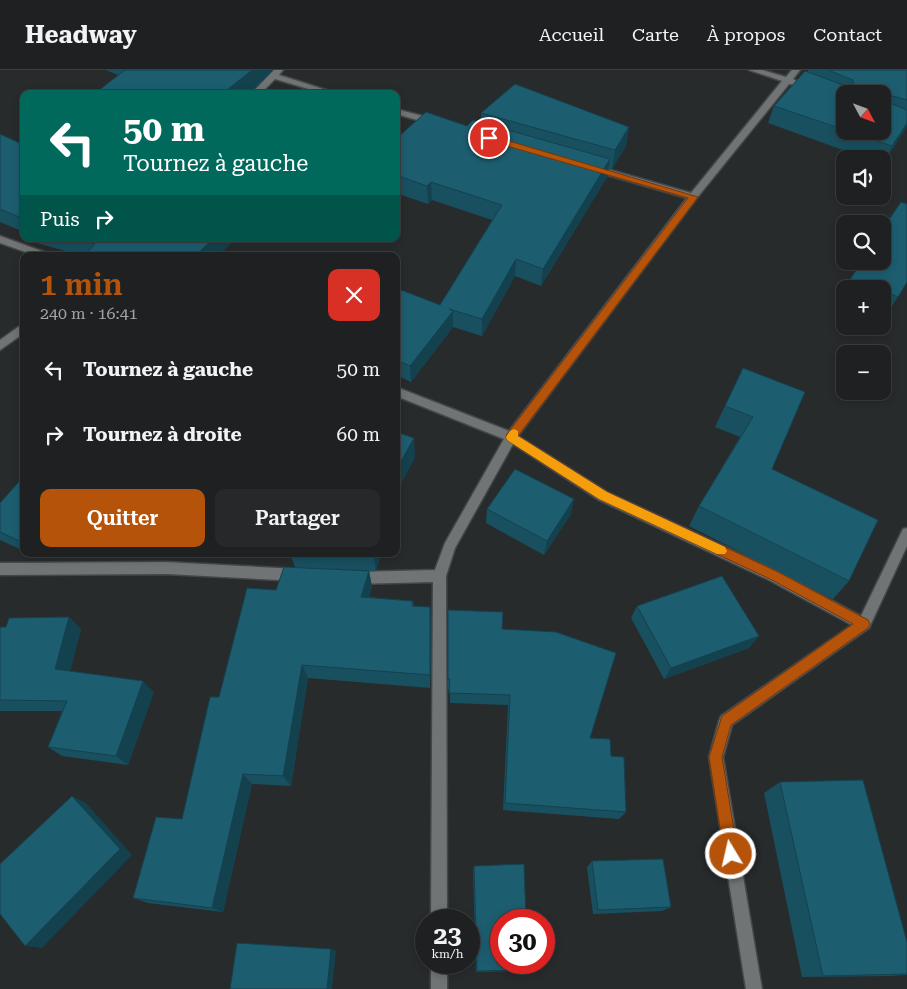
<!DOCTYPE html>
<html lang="fr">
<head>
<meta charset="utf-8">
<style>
	:root { --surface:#1e2021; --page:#26282a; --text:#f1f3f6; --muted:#a1a3a5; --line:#3c3e3f; --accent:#b45309 }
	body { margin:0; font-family:"Roboto Serif",serif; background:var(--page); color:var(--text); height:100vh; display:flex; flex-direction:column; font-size:19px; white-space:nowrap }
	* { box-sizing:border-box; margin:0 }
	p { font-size:16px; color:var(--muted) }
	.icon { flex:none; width:28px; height:28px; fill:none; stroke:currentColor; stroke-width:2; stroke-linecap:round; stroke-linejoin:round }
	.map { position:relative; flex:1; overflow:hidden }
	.panel { position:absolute; left:20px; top:182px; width:380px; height:305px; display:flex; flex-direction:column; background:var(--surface); border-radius:10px; box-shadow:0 2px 8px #0003,0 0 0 1px var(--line) }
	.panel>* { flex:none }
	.banner { position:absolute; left:20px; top:20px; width:380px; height:152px; border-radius:10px; box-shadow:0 2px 8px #0003,0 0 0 1px var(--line); background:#00695c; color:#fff; overflow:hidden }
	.needle { width:32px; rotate:131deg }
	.tools { position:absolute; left:836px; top:15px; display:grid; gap:10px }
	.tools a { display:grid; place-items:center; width:55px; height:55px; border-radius:10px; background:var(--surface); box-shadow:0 2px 8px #0003,0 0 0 1px var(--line); font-size:25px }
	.speed { position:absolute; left:415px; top:839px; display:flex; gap:10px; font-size:25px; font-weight:700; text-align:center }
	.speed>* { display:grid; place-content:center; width:65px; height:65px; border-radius:50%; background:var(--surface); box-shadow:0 2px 8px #0003,0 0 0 1px var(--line); line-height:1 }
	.speed small { font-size:12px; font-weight:400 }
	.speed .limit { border:8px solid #d22; background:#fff; color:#111 }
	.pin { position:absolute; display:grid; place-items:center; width:42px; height:42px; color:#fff; margin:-21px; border:2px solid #fff; border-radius:50%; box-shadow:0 1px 5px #0007 }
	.me { position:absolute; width:55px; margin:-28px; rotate:351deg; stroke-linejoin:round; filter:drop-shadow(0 0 4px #0008) }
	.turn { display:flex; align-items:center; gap:18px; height:105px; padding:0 20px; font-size:22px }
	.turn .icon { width:65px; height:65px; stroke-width:2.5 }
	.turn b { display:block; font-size:35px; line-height:42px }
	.then { display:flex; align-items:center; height:48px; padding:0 20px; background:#0003; gap:10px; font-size:19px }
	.round { display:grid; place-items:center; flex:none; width:52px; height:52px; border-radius:10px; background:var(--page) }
	.summary { display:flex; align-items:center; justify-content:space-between; height:85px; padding:0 20px }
	h1 { font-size:30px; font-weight:600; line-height:38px; color:var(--accent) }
	.primary-button { display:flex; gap:10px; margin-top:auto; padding:10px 20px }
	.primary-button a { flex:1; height:58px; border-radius:10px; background:var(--accent); color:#fff; font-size:20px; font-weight:600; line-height:58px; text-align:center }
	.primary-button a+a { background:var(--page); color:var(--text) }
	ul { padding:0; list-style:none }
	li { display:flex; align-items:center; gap:15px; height:65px; padding:0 20px }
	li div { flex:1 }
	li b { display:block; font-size:19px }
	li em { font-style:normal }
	header { display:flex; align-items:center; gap:30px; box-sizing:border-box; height:70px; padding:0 25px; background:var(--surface); border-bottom:1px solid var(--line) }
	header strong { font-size:24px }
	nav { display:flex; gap:28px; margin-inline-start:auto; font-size:18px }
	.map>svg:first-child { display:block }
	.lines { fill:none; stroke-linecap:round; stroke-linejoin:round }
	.street-casing { stroke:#444647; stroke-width:3 }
	.street { fill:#717475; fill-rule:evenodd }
	.wall { fill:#195060; fill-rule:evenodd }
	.shaded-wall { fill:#14414e }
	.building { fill:#1d5d70; stroke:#14414e }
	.route { fill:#b45309; stroke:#753606 }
	.slow { fill:#f59e0b }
</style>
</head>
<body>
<header>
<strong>Headway</strong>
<nav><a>Accueil</a><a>Carte</a><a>À propos</a><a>Contact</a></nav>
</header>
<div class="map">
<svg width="907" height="919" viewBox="0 0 907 919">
	<rect width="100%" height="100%" fill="#282b2c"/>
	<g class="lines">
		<defs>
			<path id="street" d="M274 0H283L279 5 339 24H325L275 9 260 24H251Z
				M749 0H762L786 7 792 0H800L793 9 800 13 796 15 789 14 696 129 518 366 607 422 779 502 861 546 903 459 907 458V476L869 558 732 655 723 687 762 919H746L709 687 719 651 721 646 852 555 769 510 599 430 513 374 455 478 446 506 447 850H431L433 512 355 514 350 512 349 508 350 504 355 502 435 500 445 473 504 369 396 326V317L509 361 687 128 590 100 588 98 593 95 691 123 782 11Z
				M396 39 438 50 439 52 435 55 396 44Z
				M0 166 50 184 51 186H37L0 173Z
				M24 253V263L0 280V270Z
				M167 492 298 499 303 501 304 505 303 509 298 511 167 504 0 505V493Z
				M431 892H447V919H431Z"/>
		</defs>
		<!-- street casing -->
		<use href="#street" class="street-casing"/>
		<!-- street -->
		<use href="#street" class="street"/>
	</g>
	<!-- wall -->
	<path class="wall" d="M106 0H273L251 22 118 5Z
		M808 0H907V56L883 94 882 89H868L768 53 774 36 808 2ZM845 24 882 61H845Z
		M481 43 629 57 626 76 612 99 609 98 607 107 541 216 515 206 482 266 453 257 411 312 396 305V218L440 235 492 150 432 130 428 134 396 123V69L467 56 481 53Z
		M0 64 24 75V162L0 152Z
		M901 132 907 134V212L887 244 882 242V219H845V241L835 237 844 219 862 191H882V160Z
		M35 169H236L84 186 37 173Z
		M743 298 772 399 849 511 833 529 689 456 699 436 740 367 715 357Z
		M24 406V481L0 470V433Z
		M487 439 571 444 544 485 486 453Z
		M30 484H44L40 488Z
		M290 484H381L376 501 322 498 369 501 372 517 369 527 413 531 414 536 431 552 430 618 308 608 291 716 252 714 223 842 148 833 133 828 182 749 219 627 276 520 295 497Z
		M637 536 759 566 749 578 664 609 631 548Z
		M448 540 502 559 590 668 611 686 626 742 619 749 503 740 508 635 450 633V620H448Z
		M69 547 81 559 70 601 154 622 128 695 62 686 48 677 62 641H0V557H6Z
		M780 712 907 872V905L890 906 802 907 764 723Z
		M592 791 671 837 662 841 593 844 587 797Z
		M474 796 529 900 526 901 476 902 473 801Z"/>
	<!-- shaded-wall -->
	<path class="shaded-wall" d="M252 0H273L248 24H222Z
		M907 53V56L905 60 883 94 892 76Z
		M629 57 626 76 612 99 615 80Z
		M610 89 607 107 541 216 543 199Z
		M431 112 432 130 428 134 427 116Z
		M91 169H114L95 174 91 171Z
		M213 169H236L218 186H195Z
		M516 189 515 206 482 266V249Z
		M453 241V257L411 312 410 296Z
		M414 368 415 388 400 416 396 429V402L398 397Z
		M574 429 571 444 544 485 547 471Z
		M36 484H44L40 488Z
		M373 484H381L376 501Z
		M369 501 372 517 365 542 361 527Z
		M430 537 431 552 430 618Z
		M69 547 81 559 68 610 55 599Z
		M759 566 749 578 664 609 671 598Z
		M302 595 308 608 291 716 283 706Z
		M143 611 154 622 128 695 116 686Z
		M243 704 252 714 223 842 212 838Z
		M72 726 86 733 132 785 42 878 25 876Z
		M331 879 336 881 332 919H327Z"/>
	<!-- building -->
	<path class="building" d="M125 0H252L222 24H94Z
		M828 0H907V30L889 25 890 33 907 40V53L892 76 848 61H882V24H845V60L774 36 805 1 854 19 853 10Z
		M515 14 629 57 615 80 481 43Z
		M426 42 467 56 473 50 610 89 543 199 516 189 482 249 449 239 453 241 410 296 396 290V218L440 235 502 135 431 112 427 116 396 105V69Z
		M0 64 24 75V149L0 139Z
		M901 132 907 134V212L898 227 885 221 882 226V219H844L862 191H882V160Z
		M75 169H91V171L104 170 105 169H213L195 186H84L95 174Z
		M282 184 289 186H279Z
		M743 298 805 322 772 399 878 450 849 511 699 436 753 347 725 336Z
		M396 362 414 368 398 397 396 402Z
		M515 399 574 429 547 471 487 439Z
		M24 406V473L0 462V433Z
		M284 497 369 501 361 527 413 531 412 536 430 537V605L302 595 283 706 243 704 212 838 133 828 156 747 182 749 210 627H219L247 518 276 520Z
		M722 506 759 566 671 598 637 536Z
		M448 540 503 542 502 559 556 562 616 583 590 668 610 669 611 686 624 687 626 742 505 733 510 625 449 623 450 609H448Z
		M69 547 55 599 143 611 116 686 48 677 67 631 0 630V557H6L9 548Z
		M863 710 907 872V904L823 906 780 712Z
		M72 726 120 779 25 876 0 844V794Z
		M663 789 671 837 598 840 592 791Z
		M524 794 526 850H501V892H528L529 900 477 901 474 796Z
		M237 873 331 879 327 919H230Z"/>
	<!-- route -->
	<path class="route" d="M486 66H492L698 127 518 366 607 422 778 502 868 550 870 554 868 558 731 655 722 687 738 784 736 789 731 791 726 789 724 784 709 687 722 646 853 554 770 509 599 429 507 370 506 367 507 364 688 128 486 70Z"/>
	<!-- slow -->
	<path class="slow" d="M514 359 518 361V366L607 422 725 477 727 481 725 484H717L599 429 507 370 506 367 510 361Z"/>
</svg>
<div class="tools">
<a><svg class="needle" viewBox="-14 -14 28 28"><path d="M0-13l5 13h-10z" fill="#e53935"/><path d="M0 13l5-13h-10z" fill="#a1a3a5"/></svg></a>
<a><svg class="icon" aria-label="sound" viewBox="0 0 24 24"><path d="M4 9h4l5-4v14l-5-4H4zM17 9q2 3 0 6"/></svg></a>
<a><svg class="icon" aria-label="search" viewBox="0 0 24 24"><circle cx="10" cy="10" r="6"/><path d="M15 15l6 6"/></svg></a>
<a>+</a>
<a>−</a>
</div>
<div class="speed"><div>23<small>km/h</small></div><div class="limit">30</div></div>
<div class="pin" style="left:489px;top:68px;background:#d93025"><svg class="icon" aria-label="arrive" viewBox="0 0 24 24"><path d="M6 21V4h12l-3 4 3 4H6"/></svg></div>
<svg class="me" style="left:731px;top:784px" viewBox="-20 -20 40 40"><circle r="17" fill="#b45309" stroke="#fff" stroke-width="3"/><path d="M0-11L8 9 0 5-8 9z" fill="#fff"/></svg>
<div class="banner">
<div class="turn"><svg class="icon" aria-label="left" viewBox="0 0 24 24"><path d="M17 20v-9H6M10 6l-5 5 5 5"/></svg><div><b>50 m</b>Tournez à gauche</div></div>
<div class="then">Puis<svg class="icon" aria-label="right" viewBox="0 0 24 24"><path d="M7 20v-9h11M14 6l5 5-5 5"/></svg></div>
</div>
<section class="panel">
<div class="summary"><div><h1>1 min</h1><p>240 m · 16:41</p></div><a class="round" style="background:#d93025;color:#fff"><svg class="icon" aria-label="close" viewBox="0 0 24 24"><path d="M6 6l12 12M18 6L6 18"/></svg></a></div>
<ul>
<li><svg class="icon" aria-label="left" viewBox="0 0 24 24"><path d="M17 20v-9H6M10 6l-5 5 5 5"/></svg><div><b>Tournez à gauche</b></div><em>50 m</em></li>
<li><svg class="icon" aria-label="right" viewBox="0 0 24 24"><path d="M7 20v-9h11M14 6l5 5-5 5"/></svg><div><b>Tournez à droite</b></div><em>60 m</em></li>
</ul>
<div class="primary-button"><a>Quitter</a><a>Partager</a></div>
</section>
</div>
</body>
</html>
